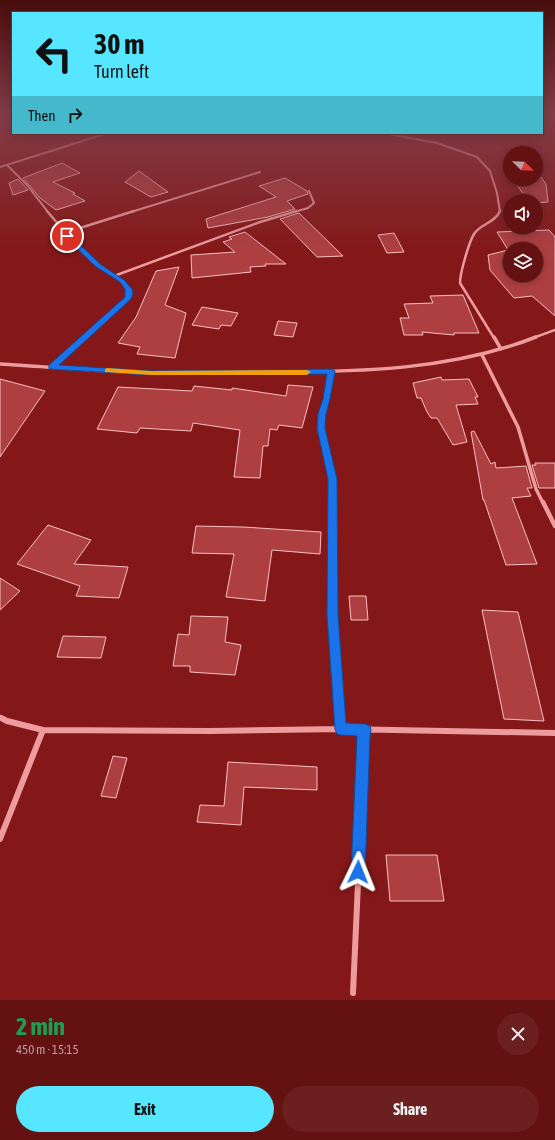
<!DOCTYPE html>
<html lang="en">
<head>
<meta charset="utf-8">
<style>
	:root { --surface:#631111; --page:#6c1f1f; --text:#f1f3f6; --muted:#bb9d9f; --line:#773131; --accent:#57e6ff }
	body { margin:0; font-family:"Asap Condensed",sans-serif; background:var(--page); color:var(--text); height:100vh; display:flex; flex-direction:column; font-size:15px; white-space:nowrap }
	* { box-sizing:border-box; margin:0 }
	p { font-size:13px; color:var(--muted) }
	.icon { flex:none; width:22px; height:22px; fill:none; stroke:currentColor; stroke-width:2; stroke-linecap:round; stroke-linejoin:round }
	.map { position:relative; height:1000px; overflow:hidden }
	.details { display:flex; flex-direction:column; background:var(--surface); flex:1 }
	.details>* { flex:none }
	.guide { position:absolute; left:12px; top:12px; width:531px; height:122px; border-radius:0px; box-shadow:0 2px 10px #0003,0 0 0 1px var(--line); background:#57e6ff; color:#111; overflow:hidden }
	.needle { width:26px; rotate:113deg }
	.tools { position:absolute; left:503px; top:146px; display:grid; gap:8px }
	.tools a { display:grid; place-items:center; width:40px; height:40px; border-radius:50%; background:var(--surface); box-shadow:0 2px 10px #0003,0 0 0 1px var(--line); font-size:20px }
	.pin { position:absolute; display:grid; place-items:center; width:34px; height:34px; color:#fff; margin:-17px; border:2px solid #fff; border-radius:50%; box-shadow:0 1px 4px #0007 }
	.me { position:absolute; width:44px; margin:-22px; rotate:2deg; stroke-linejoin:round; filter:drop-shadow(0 0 3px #0008) }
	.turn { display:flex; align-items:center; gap:14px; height:84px; padding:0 16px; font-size:18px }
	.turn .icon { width:52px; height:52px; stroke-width:2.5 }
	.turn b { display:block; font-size:28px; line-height:34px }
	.then { display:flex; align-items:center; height:38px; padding:0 16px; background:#0003; gap:8px; font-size:15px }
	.round { display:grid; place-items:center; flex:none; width:42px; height:42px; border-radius:21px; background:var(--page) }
	.overview { display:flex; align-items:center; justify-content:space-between; height:68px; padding:0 16px }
	h1 { font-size:24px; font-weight:700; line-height:30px; color:#1e9e55 }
	.action { display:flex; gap:8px; margin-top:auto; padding:8px 16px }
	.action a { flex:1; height:46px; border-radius:24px; background:var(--accent); color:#111; font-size:16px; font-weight:700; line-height:46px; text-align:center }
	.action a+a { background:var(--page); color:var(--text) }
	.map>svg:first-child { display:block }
	.building { fill:#ae3f41; stroke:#f9c1c2; fill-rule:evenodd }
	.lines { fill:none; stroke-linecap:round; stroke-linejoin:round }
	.minor-far4 { stroke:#ed9b9d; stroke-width:2 }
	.minor-far3 { stroke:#ed9b9d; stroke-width:2.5 }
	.minor-far2 { stroke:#ed9b9d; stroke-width:3.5 }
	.minor-far1 { stroke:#ed9b9d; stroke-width:4.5 }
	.minor { stroke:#ed9b9d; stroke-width:6 }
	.route { fill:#1a73e8; stroke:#114b97 }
	.slow { fill:#f59e0b }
</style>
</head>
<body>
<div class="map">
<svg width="555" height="1000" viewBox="0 0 555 1000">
	<rect width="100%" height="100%" fill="#841717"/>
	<!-- building -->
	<path class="building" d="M62 163 80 173 53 182 75 193 73 194 85 201 56 210 40 198 23 178Z
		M536 170 546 184 548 202 536 203V201H528L513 179H536Z
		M139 171 168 192 151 197 125 182Z
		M285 178 307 191 308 194 287 201 295 209 268 217 208 228 206 219 276 197 259 186Z
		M18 179 28 190 13 195 9 183Z
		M299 213 343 256 317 257 280 219Z
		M549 230 555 237V316L532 296 514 298 490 270 488 255 508 250 497 232ZM510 249H536V275H510Z
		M245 232 286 264H265L266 266 250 267 251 272 192 278 191 255 235 252 223 242 232 239 229 237Z
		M394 233 404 252 387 253 378 235Z
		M179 267 165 305 186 313 175 358 137 354 140 347 118 343 136 317 156 271Z
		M463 295 479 333H454V335L422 332 423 335H404L400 318H409L404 304 433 303 430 296Z
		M202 307 238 313 231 326 221 325 219 329 192 325Z
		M278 321 297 323 293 337 274 335Z
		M441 377 442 380 469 379 478 397H475L478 404 456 405 467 442 453 445 437 418H431L427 412 421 398H417L413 383Z
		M0 379 45 391 0 457Z
		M288 385 313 387 302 428 279 425 277 430 270 429 268 446H263L260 478 234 477 240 430 193 423 191 431 140 428 137 433 97 429 118 387 192 391 194 386 232 390V388L286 396Z
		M474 431 491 464 495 462 496 468 526 466 532 488H527L531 496 512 498 537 564 506 565 484 500H483L471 432Z
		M535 463H555V488H539L532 465H536Z
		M48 525 91 540 74 564 128 567 119 598 76 596 80 586 17 564Z
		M196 526 243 527 321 532 320 554 272 550 265 601 226 597 234 554 192 553Z
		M0 578 20 591 0 610Z
		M349 596H366L368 620H351Z
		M482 610 518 612 544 721 504 719Z
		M191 616 228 617 225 642 241 645 235 675 190 672V666H173L178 634 189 635Z
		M63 636 106 637 101 658 57 657Z
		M113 756 127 758 116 798 101 796Z
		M228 762 317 767V790L244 787 241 825 197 822 200 805 224 806Z
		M386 855H437L444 901H390Z"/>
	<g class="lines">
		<!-- minor-far4 -->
		<path class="minor-far4" d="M383 133 437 143 477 157 490 171 497 193 500 212
			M7 165 27 185 48 212
			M0 167 108 133
			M131 212 260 172
			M294 212 308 208 314 203 309 191"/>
		<!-- minor-far3 -->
		<path class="minor-far3" d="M47 211C63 230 78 248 97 264 107 273 120 278 129 289L128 298 84 338
			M64 233 134 211
			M114 276 260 222 297 211
			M494 338 460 283C460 273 469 242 474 234 480 224 495 223 500 211
			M533 338 555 330"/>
		<!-- minor-far2 -->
		<path class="minor-far2" d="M494 337 501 349
			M482 355 518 427 536 489 543 503
			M0 364C50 367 100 371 151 373 191 374 231 373 271 372 360 372 452 370 536 337
			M52 367 85 337
			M331 371 327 399 322 414 321 428 332 479V503"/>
		<!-- minor-far1 -->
		<path class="minor-far1" d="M332 502 333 615 340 719
			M543 502 555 526
			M0 717 3 719"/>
		<!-- minor -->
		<path class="minor" d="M1 718 7 721 43 730 211 731 341 729 555 733
			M340 718 341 729
			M0 839 43 730
			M353 993 365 730"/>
	</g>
	<!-- sky -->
	<linearGradient id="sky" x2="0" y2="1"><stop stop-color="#490d0d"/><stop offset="0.45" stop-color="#823c47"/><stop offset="1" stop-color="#823c47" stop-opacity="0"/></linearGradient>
	<rect width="555" height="255" fill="url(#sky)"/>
	<!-- route -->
	<path class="route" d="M65 234H69L100 264 124 280 132 289 133 293 131 299 59 365 151 371 331 369 335 371 330 399 326 414 325 428 337 479 338 615 346 723 365 724 370 726 371 730 370 736 365 872 363 877 358 879 353 877 351 872 357 736 341 735 337 734 335 729 327 615 328 479 317 428 318 414 323 399 327 374 151 375 49 369V365L125 297V289L120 282 95 266 65 237Z"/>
	<!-- slow -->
	<path class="slow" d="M107 368 151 371 307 370 311 372 307 375H151L105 372V369Z"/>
</svg>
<div class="tools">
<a><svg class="needle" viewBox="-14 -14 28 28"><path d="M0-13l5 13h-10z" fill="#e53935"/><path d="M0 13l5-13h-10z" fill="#bb9d9f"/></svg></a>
<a><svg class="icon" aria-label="sound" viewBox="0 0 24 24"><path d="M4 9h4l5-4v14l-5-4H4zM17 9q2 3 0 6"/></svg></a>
<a><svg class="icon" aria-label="layers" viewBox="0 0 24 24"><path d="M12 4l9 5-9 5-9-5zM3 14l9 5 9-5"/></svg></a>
</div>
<div class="pin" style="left:67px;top:236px;background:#d93025"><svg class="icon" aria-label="arrive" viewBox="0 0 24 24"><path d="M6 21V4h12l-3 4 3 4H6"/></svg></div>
<svg class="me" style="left:358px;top:872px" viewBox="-20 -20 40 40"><path d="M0-17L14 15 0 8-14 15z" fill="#1a73e8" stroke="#fff" stroke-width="4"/></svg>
<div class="guide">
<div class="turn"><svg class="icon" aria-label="left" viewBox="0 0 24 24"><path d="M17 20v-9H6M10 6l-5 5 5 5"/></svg><div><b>30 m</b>Turn left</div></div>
<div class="then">Then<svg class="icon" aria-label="right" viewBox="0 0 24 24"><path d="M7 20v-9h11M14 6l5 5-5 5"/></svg></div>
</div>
</div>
<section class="details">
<div class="overview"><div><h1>2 min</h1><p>450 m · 15:15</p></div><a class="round"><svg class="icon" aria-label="close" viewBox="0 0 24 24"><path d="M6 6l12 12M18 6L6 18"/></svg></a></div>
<div class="action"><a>Exit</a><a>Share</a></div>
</section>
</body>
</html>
